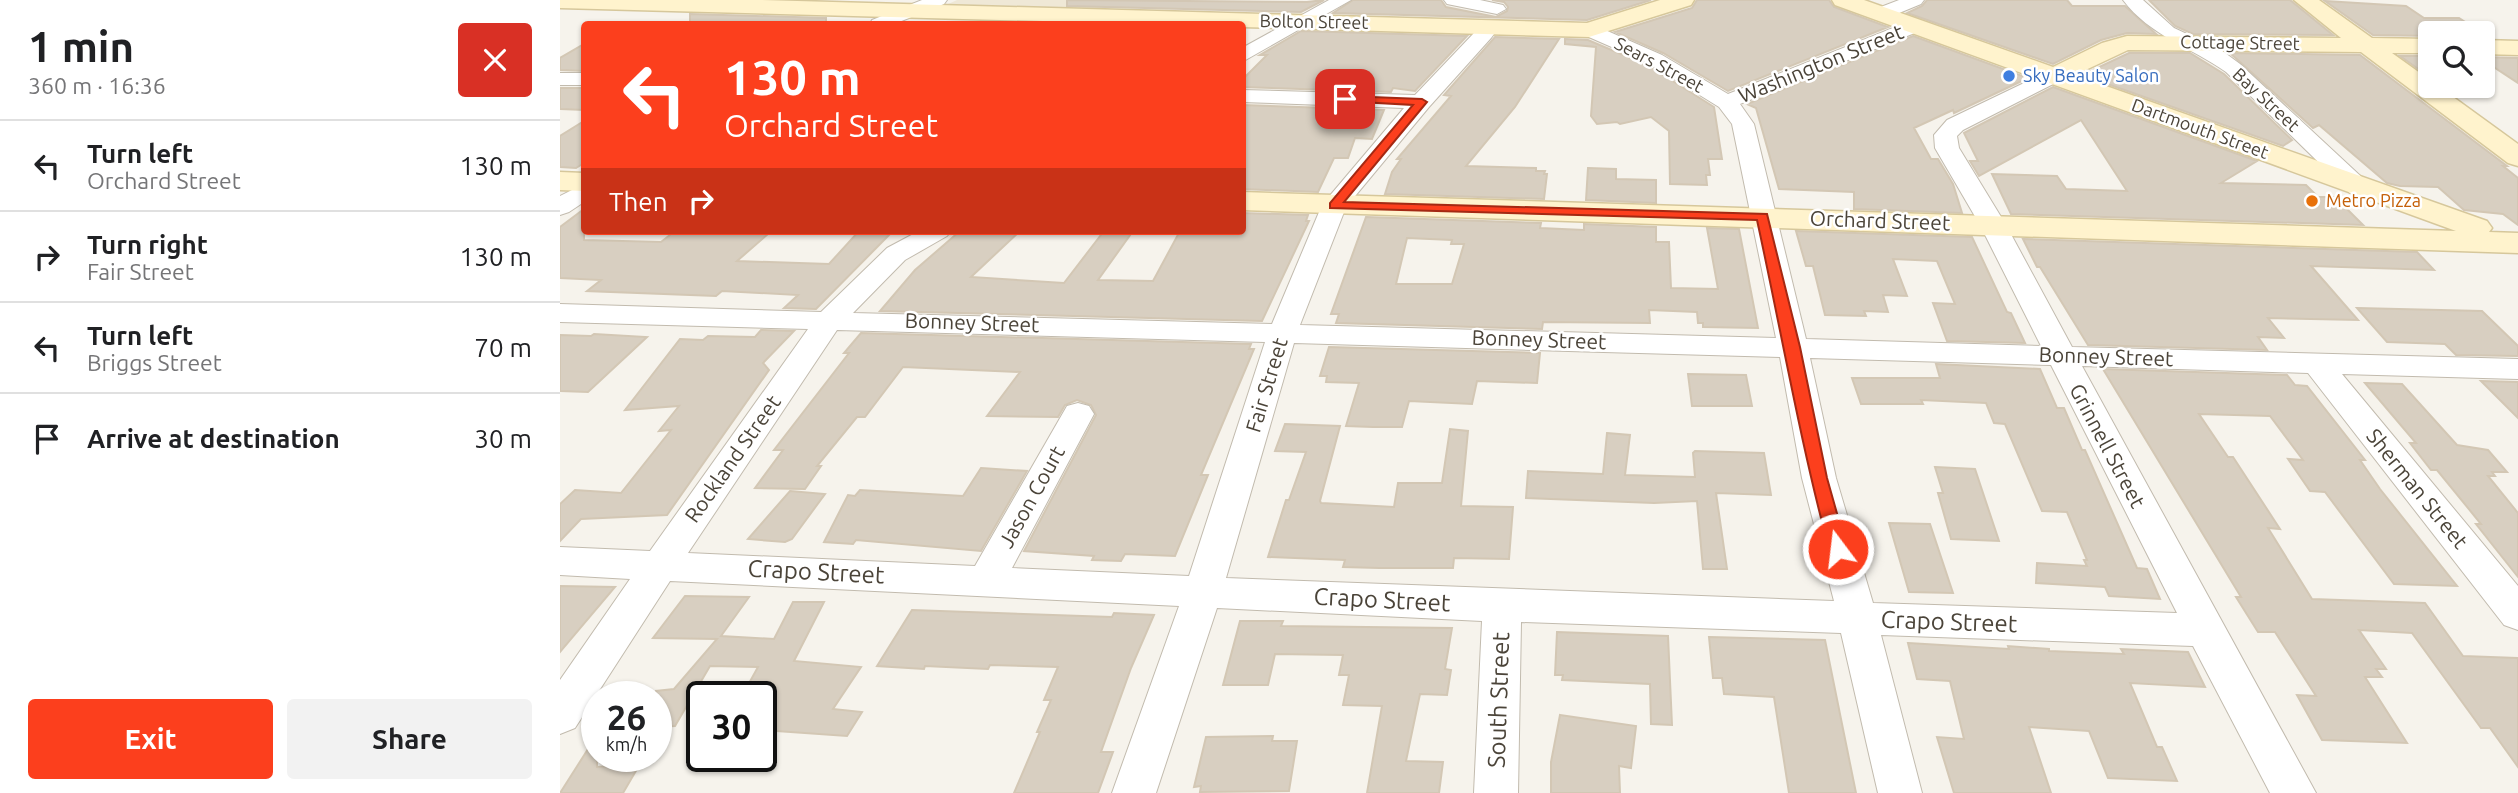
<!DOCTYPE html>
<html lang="en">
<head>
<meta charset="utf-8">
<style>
	:root { --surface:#fff; --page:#f2f2f2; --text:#202124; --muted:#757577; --line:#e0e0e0; --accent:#fc3f1d }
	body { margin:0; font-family:Ubuntu,sans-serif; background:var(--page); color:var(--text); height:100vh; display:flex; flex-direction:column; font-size:26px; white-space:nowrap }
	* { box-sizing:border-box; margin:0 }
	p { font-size:23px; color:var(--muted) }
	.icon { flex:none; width:38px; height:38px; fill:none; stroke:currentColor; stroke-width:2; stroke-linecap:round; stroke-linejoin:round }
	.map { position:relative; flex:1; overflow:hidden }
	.sheet { display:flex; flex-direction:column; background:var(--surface); width:560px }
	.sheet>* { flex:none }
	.guide { position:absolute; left:21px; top:21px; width:665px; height:214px; border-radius:7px; box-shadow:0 2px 5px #0004; background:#fc3f1d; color:#fff; overflow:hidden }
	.buttons { position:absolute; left:1858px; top:21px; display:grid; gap:14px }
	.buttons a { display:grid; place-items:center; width:77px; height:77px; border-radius:7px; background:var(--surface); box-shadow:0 2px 5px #0004; font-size:35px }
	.speed { position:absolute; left:21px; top:681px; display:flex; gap:14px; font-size:35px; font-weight:700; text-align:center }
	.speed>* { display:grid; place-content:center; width:91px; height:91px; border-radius:50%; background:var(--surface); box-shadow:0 2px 5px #0004; line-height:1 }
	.speed small { font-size:18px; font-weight:400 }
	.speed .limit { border:4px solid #111; border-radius:10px; background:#fff; color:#111 }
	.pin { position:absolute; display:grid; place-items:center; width:60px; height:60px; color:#fff; margin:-30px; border-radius:14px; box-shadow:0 4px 10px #0006 }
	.me { position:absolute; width:77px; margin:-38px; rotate:345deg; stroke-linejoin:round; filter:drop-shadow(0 0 5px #0008) }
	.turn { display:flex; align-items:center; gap:24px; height:147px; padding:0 28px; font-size:32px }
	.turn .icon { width:91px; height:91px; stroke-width:2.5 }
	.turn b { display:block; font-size:49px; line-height:60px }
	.then { display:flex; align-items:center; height:66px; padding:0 28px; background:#0003; gap:14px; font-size:26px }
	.round { display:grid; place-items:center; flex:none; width:74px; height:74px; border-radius:7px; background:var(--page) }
	.headline { display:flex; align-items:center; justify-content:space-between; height:119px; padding:0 28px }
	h1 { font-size:42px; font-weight:700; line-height:52px }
	.cta { display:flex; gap:14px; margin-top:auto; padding:14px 28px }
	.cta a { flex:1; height:80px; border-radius:7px; background:var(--accent); color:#fff; font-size:28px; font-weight:700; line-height:80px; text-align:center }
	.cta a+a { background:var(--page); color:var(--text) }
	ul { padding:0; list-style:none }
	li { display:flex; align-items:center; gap:21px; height:91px; padding:0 28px; border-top:2px solid var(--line) }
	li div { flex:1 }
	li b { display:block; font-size:26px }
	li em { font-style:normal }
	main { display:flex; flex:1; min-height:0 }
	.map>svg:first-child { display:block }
	.education { fill:#efe8d6 }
	.building { fill:#d8cfc1; stroke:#d3c7b4; stroke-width:2; fill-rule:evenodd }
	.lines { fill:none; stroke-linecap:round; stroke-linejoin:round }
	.street-casing { stroke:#c2bbae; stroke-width:2 }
	.secondary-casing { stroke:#d6c79b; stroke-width:3 }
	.street { fill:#fff; fill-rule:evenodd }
	.secondary { fill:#fff3cd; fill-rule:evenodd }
	.route { fill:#fc3f1d; stroke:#a42913; stroke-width:2 }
	.shop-dot { fill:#3f7fe0; stroke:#fff; stroke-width:2.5 }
	.food-dot { fill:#e8710a; stroke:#fff; stroke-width:2.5 }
	.labels { text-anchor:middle; stroke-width:5; stroke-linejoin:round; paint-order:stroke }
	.far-street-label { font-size:18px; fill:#4b4439; stroke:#fff }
	.far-shop-label { font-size:18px; fill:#366cbe; stroke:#fff; text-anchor:start }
	.far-food-label { font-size:18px; fill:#c56008; stroke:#fff; text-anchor:start }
	.street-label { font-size:21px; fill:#4b4439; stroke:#fff }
	.near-street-label { font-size:24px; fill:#4b4439; stroke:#fff }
</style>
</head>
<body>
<main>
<section class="sheet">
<div class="headline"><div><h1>1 min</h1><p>360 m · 16:36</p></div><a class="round" style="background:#d93025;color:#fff"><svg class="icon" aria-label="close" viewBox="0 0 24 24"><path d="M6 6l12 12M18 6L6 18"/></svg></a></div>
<ul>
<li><svg class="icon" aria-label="left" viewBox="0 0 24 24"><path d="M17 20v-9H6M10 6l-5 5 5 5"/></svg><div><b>Turn left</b><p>Orchard Street</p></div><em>130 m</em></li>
<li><svg class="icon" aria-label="right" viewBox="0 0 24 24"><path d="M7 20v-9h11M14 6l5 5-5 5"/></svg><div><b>Turn right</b><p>Fair Street</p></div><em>130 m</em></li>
<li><svg class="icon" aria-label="left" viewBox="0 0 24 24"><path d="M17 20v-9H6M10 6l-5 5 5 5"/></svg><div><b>Turn left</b><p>Briggs Street</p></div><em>70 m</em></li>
<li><svg class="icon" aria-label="arrive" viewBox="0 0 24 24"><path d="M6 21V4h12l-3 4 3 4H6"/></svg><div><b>Arrive at destination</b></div><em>30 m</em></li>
</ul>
<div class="cta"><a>Exit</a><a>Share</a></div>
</section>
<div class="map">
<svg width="1958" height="793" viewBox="0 0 1958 793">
	<rect width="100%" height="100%" fill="#f6f3ec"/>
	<!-- education -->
	<path class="education" d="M397 0H569L548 9 386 5Z"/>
	<!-- building -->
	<path class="building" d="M507 0 747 2 764 0 741 12 507 6Z
		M793 0H881L886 7 936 17 947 11 948 7 944 2 932 0H1091L1027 20 773 13Z
		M1137 0H1269L1274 7 1328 27 1168 91 1103 53 1055 32 1132 8Z
		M1367 0H1507L1512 6H1565L1596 34 1567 33 1541 40 1493 64 1347 13 1362 6Z
		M1589 0H1730L1773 35 1633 34 1615 26Z
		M1765 1 1846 6 1864 18H1899L1922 33H1884L1871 24V36L1813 35Z
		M130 14 266 18V24H130Z
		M741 31 907 36 855 91 833 88 831 92 682 87V80L707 55H700Z
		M1353 36 1468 78 1394 113 1393 110 1354 128 1371 159H1378L1393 184 1402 213 1294 209V192L1219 189 1196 108 1187 104Z
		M935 37 999 39 955 107 906 166 976 168V171H985L984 174H987L984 199 825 194 832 172 841 159H837L891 96 884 95Z
		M1005 39 1028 40 1087 65 1154 107 1162 159H1148L1150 175H1146L1147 185 1110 184 1109 131 1091 117 1060 124 1057 122 1037 124 1031 116 1036 47 1005 44Z
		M24 44V71L0 70V58Z
		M1569 53H1630L1664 74 1732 140 1723 146 1522 75Z
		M1670 53 1800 55 1947 166H1943L1958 178V225L1943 214 1904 210 1878 187 1840 186 1827 183 1759 125 1753 128Z
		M1840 56H1871V78Z
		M1923 57 1958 58V83L1923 60Z
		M1493 87 1697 161 1661 183 1746 185 1758 197H1775L1803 225 1451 214 1432 174 1497 176 1506 189 1567 191 1521 120 1419 176 1410 161H1418L1404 133Z
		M24 88V110L0 109V88Z
		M682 105 824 110 812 139 795 138 788 158H774L758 192 682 189Z
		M24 121V163L16 168 0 167V136Z
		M1028 168 1056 169V179L1096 180V203L1026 200Z
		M24 209V240L101 242 115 231 208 234 177 261 269 264 299 231H333L256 309 224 308 238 295 162 291 156 296 27 291 41 280 0 278V227Z
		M682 213 748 215 746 221H749L702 321 320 311 355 270 400 231H460L411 277 504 283 544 231H573L538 280 593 281 620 231H682Z
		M806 217 981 223 980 228 1024 230V224L1096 227V242H1109L1111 288 1158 289 1147 228 1179 229 1198 328 1143 327V323H1138L1137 312 1089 310 1090 323 983 322 982 329 776 323 779 314H771ZM847 238 892 240 891 244H904L892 284H836Z
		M1236 231 1412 237 1447 312 1451 313 1465 343 1387 341 1373 303 1395 304 1377 261 1333 259 1347 296 1323 295 1328 312 1304 311 1306 316 1265 315 1253 266H1246Z
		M1463 239 1857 252 1874 270 1751 266 1798 320 1708 318 1724 338 1698 337 1707 350 1528 345 1480 267H1477Z
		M1797 308 1922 311 1958 346V356L1896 355 1885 344 1827 342Z
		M201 330 234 331 203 363 209 370 107 515 21 519 0 541V504L15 490 61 493 111 430 99 431 119 406 65 410 120 339 143 340 148 336 195 337Z
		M301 333 691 344 689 349H694L641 475H648L615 556 565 554 561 561 532 560 534 556 464 551 536 415 531 405 517 400 505 405 498 417 427 416 460 372 343 367 305 417H297L257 466H261L245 489 195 488 223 450H214L289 353H284Z
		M34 334 87 337 28 392 0 391V335L31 336Z
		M769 347 980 353 977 383 917 381 912 404 849 401 842 427H813L786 426 799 383 766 382 767 376H760Z
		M1376 364 1480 369 1497 408H1504L1522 450H1525L1577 568 1587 569 1600 599 1549 596 1545 587 1476 583 1477 563 1527 566 1524 560H1527L1507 512 1482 511 1445 424 1434 423 1426 403 1361 400 1363 404H1301L1292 378H1380Z
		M1543 369 1727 375 1735 385 1747 386 1805 460H1800L1820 489 1897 586 1834 584 1765 492 1750 491 1728 459 1743 460 1710 416 1639 414 1668 457H1673L1720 529 1708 528 1752 599 1865 603 1903 656 1958 658V767L1930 728H1921L1852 633 1799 630 1826 669H1816L1822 677H1805L1847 743 1762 740 1737 695 1756 696 1715 632H1698L1676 597H1681Z
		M1128 374 1186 375 1192 406H1132Z
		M1921 381 1958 382V418Z
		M1805 383 1842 384 1897 445 1928 450 1947 472H1932L1935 476H1928L1958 513V577L1916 524H1921L1877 470H1871L1850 443H1856Z
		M725 424 780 426 760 501 761 503 834 507 838 483H882L890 429 908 431 901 506 953 507 949 559 894 558 893 568H819L783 567 785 560 708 557 726 500H729L746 452 715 451Z
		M1047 433 1070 435 1065 475 1135 477 1133 453 1135 451 1204 453 1211 495 1156 493 1167 569H1143L1137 501 1094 503 966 498 968 471 1043 474Z
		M1375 467 1415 469 1439 541 1391 539 1378 493H1383Z
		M421 468 467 471 421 551 296 540 293 544 264 542 288 495 295 496 300 490 403 496Z
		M230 491 265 494 232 539 225 542 188 539Z
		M1329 523 1370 524 1393 593 1349 592Z
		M0 586 55 587 0 652Z
		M125 596 189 597 161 636 214 639 233 602H264L234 661 301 667 273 709 302 712 287 736 201 730V696H182L198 667 150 666 115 726 96 727V691L114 689 157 639 93 638Z
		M352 610 552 617 554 613 594 615 571 668 541 752H553L538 793H454L480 732H477L491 700H484L498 667 430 665 428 669 365 666 364 669 317 666Z
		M680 621H723L721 626 892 628 885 669 891 670 887 695 860 694 846 761 883 762 879 793H807L822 706 783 705 789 675H779L783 655 715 654 708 685H663Z
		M997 632 1108 636 1112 725 1091 724 1090 684 1002 680 1003 675H995Z
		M1149 637 1265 640 1296 793H1229L1214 697 1164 694 1162 678H1153Z
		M1348 643 1449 649 1448 646 1489 649V651L1564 654 1561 649 1628 652 1645 687 1570 683 1597 747H1602L1617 781 1548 778 1529 731 1469 727 1491 793H1394L1377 737 1404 739 1390 681 1357 679Z
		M1000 715 1076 726 1071 768 1059 766 1060 793H991V762Z
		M37 735V767L80 764 63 793H0Z
		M713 736 712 741H737L729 791 640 792 641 786 634 787 646 737Z"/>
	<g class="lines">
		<defs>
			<path id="street" d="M362 0H387L384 4 334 24H310L312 20Z
				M769 0H791L682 62V48Z
				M884 0H920L943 5 946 9 937 14 887 4Z
				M1339 0H1364L1361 4 1327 18H1313L1311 14 1313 10Z
				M1563 0H1583L1614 28 1661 50 1680 64 1808 183 1811 188 1808 193 1799 195 1790 193 1666 72C1631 47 1590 36 1563 0Z
				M920 20 927 22 934 34 931 38 869 107 786 207 740 325 1216 338 1172 124 1159 107 1088 63 1022 34 1019 30 1029 24 1036 26 1102 55 1168 94 1348 22H1362L1364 26 1362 30 1180 104 1194 124 1246 339 1481 346 1420 225 1375 148 1374 135 1387 120 1489 71H1503L1506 75 1503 79 1403 130 1397 136 1399 148 1446 225 1512 347 1958 359V379L1782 374 1958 586V630L1944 625 1748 373 1522 366 1756 793H1710L1633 646 1321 635 1362 793H1318L1281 633 961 622 958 793H914L922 621 657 608 596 793H552L619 606 110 581 15 728 0 734V680L70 579 0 575V547L90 551 248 329 0 322V304L261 312 327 248 359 231H391L387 236 345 260 293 313 712 324 762 205 844 108 682 102V90L855 95 914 33 911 26 913 22ZM277 330 705 342 629 576 452 568 534 414 529 406 518 403 507 406 415 566 128 553ZM734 343 1220 357 1242 478 1274 601 666 578ZM1250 358 1491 365 1617 613 1313 603 1276 478Z
				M0 73H24V85H0Z
				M24 184V202L9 212 0 215V196Z"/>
			<path id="secondary" d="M0 0H202L1027 23 1100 0H1134L1131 5 1029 37 682 27V24H591L0 8Z
				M1272 0H1304L1493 67 1542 43 1567 36 1781 38 1734 0H1759L1812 38 1871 39V53H1832L1871 81V86H1878L1958 144V166L1948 163 1801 52 1568 50 1515 75 1927 221 1932 228 1929 232 1958 233V253L682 210V192L1896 231 1275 5Z
				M1923 40 1958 41V55L1923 54Z
				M0 172 24 173V191L0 190Z"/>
		</defs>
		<!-- street casing -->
		<use href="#street" class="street-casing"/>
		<!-- secondary casing -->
		<use href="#secondary" class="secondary-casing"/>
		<!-- street -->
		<use href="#street" class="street"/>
		<!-- secondary -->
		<use href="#secondary" class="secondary"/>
	</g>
	<!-- route -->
	<path class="route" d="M785 96 862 99 867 102 784 202 1207 214 1240 347 1267 478 1287 549 1285 554H1272L1269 549C1240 441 1221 330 1197 220L770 208V203L853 105 781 101 779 99Z"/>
	<!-- markers -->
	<circle class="shop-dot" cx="1449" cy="76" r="7"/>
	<circle class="food-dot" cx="1752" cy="201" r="7"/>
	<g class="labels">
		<!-- far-street labels -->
		<g class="far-street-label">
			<text transform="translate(754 22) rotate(1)" y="6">Bolton Street</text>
			<text transform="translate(1680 43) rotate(1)" y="6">Cottage Street</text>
			<text transform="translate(1099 65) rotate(28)" y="6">Sears Street</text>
			<text transform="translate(1706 100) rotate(43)" y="6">Bay Street</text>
			<text transform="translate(1640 129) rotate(20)" y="6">Dartmouth Street</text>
		</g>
		<!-- far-shop labels -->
		<g class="far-shop-label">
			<text x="1463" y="82">Sky Beauty Salon</text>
		</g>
		<!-- far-food labels -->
		<g class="far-food-label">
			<text x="1766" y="207">Metro Pizza</text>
		</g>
		<!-- street labels -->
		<g class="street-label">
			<text transform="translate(1261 64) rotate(-22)" y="7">Washington Street</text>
			<text transform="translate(1320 221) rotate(2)" y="7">Orchard Street</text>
			<text transform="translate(412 323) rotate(2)" y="7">Bonney Street</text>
			<text transform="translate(979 340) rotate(2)" y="7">Bonney Street</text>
			<text transform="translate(1546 357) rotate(2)" y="7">Bonney Street</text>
			<text transform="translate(707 385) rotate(-73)" y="7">Fair Street</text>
			<text transform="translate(1547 446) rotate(62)" y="7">Grinnell Street</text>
			<text transform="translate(173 459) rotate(-55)" y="7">Rockland Street</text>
			<text transform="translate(1857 489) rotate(51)" y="7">Sherman Street</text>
			<text transform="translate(472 497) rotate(-61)" y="7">Jason Court</text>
		</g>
		<!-- near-street labels -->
		<g class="near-street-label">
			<text transform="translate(256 572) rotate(3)" y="8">Crapo Street</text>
			<text transform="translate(822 600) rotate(3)" y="8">Crapo Street</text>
			<text transform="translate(1389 622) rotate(2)" y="8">Crapo Street</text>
			<text transform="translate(939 700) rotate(-88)" y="8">South Street</text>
		</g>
	</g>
</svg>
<div class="buttons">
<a><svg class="icon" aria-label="search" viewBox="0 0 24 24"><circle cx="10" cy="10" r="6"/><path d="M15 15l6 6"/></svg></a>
</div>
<div class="speed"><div>26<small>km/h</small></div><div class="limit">30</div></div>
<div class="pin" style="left:785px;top:99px;background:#d93025"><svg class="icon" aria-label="arrive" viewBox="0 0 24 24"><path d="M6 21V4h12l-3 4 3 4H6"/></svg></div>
<svg class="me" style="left:1278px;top:549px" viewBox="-20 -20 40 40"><circle r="17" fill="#fc3f1d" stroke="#fff" stroke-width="3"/><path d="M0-11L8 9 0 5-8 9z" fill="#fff"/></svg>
<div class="guide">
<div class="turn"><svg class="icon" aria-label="left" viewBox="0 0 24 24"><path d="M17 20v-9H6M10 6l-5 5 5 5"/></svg><div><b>130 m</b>Orchard Street</div></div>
<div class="then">Then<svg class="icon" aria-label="right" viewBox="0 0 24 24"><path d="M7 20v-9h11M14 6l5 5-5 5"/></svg></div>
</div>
</div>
</main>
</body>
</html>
